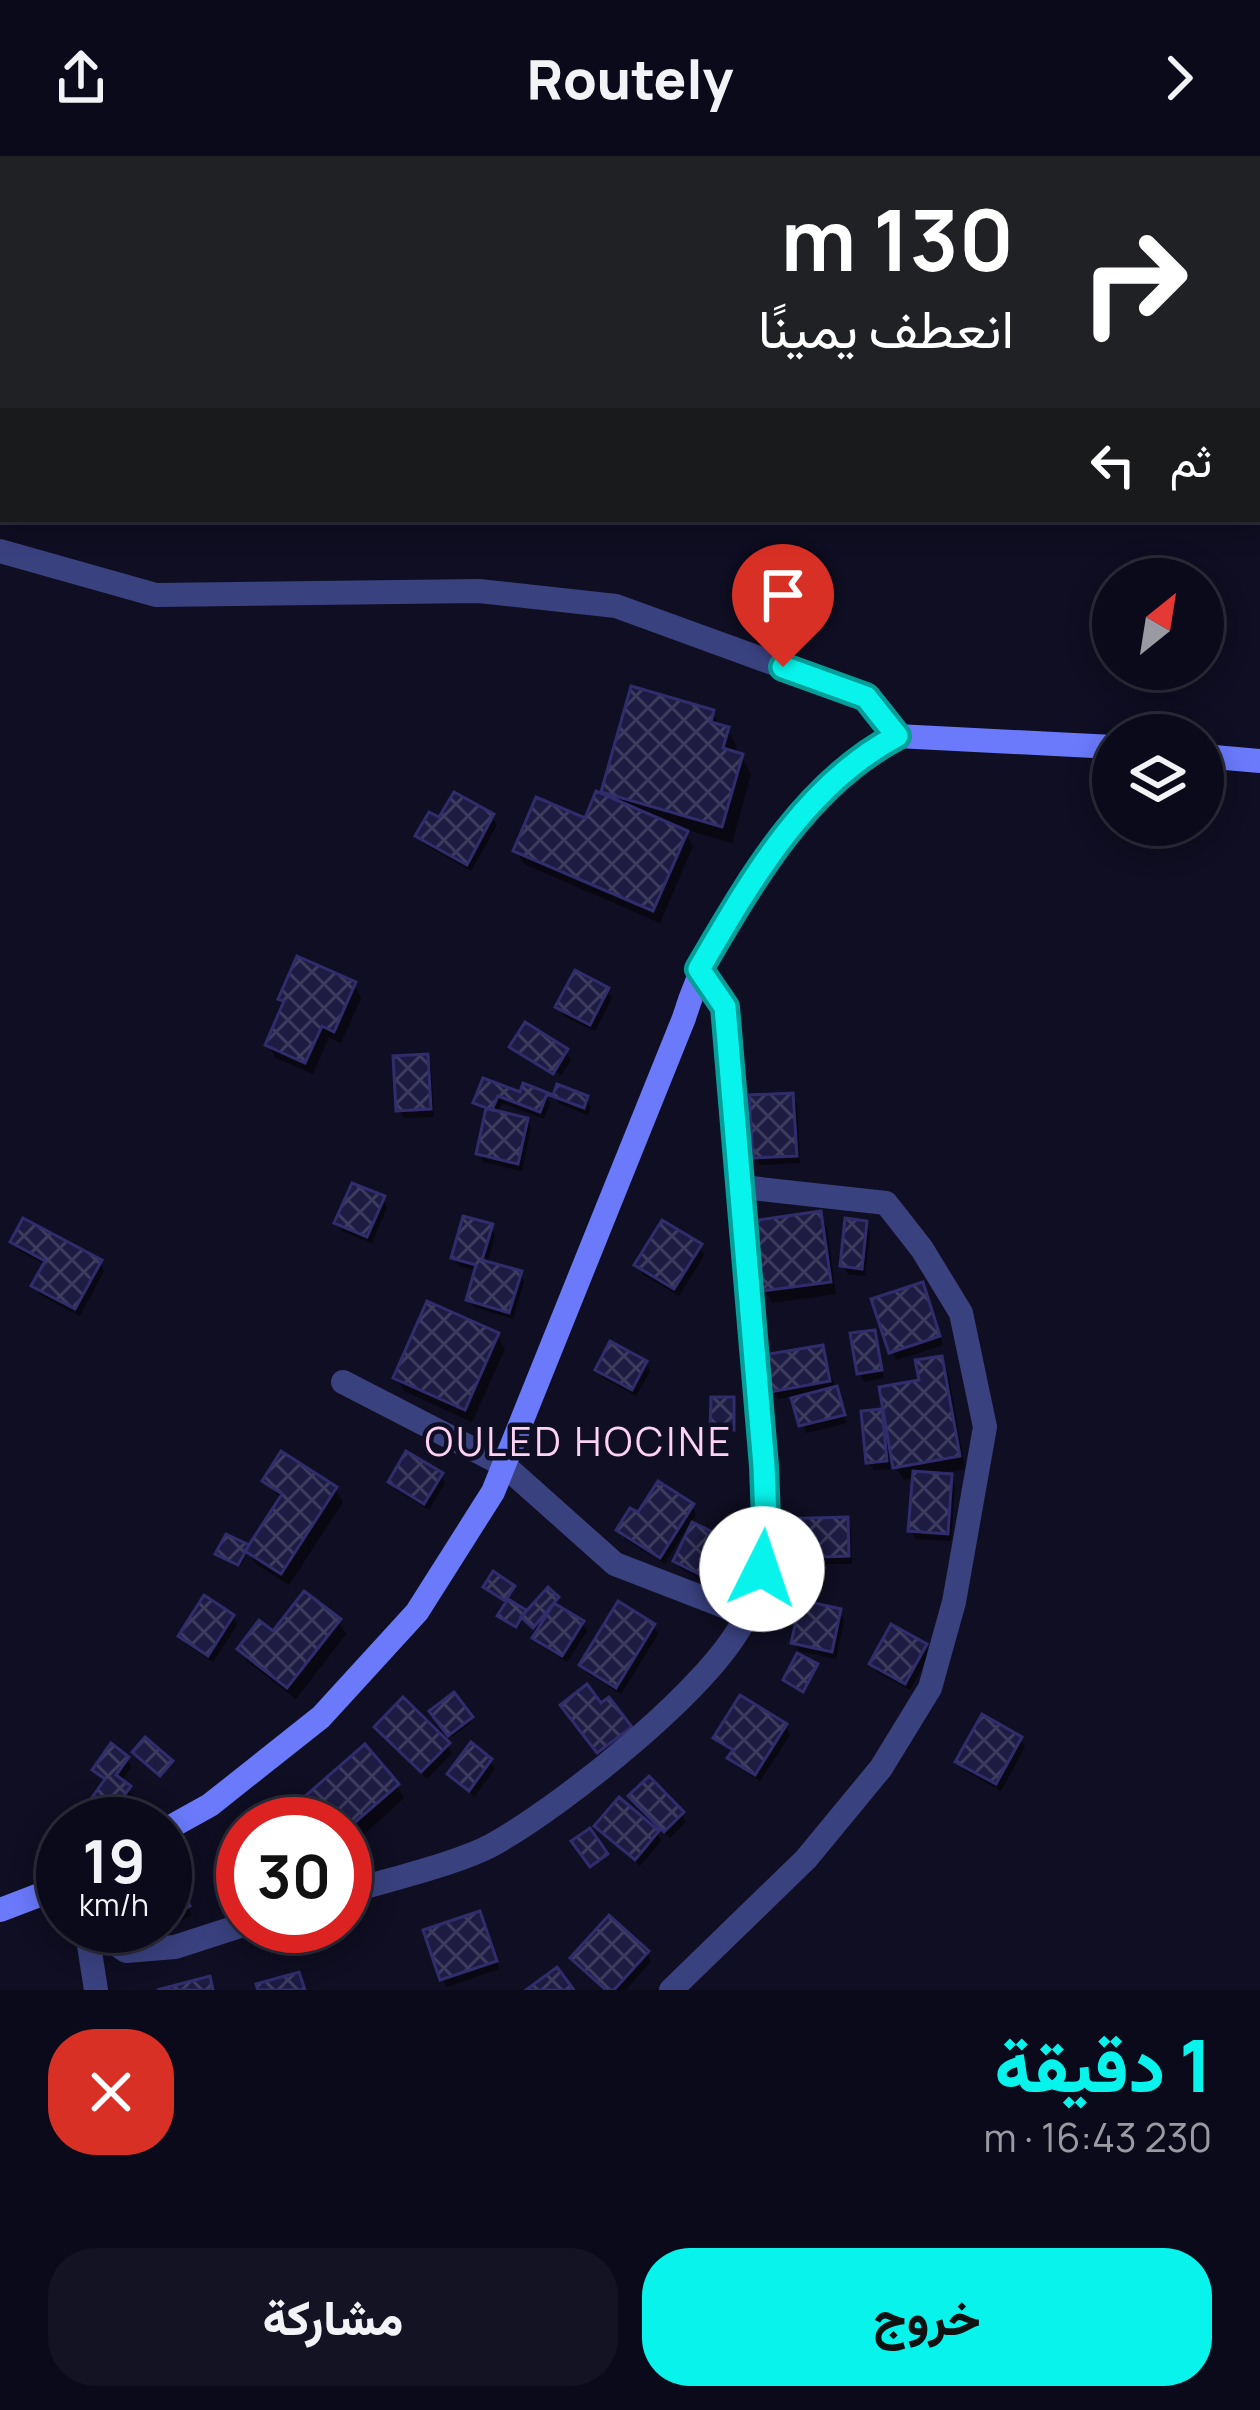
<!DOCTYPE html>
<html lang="ar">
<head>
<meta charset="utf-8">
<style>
	:root { --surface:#0b0a1a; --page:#141323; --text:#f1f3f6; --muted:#9a9aa2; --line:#2b2b39; --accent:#07f3eb }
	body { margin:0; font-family:Manrope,Vazirmatn,sans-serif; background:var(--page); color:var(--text); direction:rtl; height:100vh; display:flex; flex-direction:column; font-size:45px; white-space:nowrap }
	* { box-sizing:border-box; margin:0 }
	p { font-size:39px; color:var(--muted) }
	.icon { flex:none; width:66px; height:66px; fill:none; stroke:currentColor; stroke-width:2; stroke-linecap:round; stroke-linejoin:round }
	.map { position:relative; height:1834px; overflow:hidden; direction:ltr }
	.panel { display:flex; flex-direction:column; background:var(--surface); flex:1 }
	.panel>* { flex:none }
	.top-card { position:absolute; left:0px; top:0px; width:1260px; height:366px; box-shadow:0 6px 30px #0003,0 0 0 3px var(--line); direction:rtl; background:#202124; color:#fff; overflow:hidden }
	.needle { width:78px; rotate:30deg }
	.controls { position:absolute; left:1092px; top:402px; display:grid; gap:24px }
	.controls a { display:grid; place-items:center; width:132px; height:132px; border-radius:50%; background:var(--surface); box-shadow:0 6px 30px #0003,0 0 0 3px var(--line); font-size:60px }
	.speed { position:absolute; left:36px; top:1641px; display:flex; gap:24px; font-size:60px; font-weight:700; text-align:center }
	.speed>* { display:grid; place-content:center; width:156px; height:156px; border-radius:50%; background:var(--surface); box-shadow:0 6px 30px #0003,0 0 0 3px var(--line); line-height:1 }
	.speed small { font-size:30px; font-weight:400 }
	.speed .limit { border:18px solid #d22; background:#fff; color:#111 }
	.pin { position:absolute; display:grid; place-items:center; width:102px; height:102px; color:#fff; margin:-123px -51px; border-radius:50% 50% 50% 0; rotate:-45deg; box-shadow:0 0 12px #0007 }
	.pin .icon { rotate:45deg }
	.me { position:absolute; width:132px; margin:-66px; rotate:4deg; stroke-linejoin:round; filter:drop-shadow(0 0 9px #0008) }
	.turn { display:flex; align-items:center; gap:42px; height:252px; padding:0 48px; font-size:54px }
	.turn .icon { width:156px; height:156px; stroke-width:2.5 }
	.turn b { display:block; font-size:84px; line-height:102px }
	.then { display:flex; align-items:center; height:114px; padding:0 48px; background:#0003; gap:24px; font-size:45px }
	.round { display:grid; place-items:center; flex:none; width:126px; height:126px; border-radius:48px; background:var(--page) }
	.head { display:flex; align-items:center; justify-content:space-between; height:204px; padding:0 48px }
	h1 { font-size:72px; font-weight:800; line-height:90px; color:var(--accent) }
	.action { display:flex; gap:24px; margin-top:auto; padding:24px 48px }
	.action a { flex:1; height:138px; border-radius:48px; background:var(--accent); color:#111; font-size:48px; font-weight:800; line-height:138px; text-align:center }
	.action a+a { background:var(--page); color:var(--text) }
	header { display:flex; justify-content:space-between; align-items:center; height:156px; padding:0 48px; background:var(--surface); font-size:54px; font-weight:800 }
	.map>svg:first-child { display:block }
	.shadow { fill:#0007 }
	.building { fill:url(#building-cross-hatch); stroke:#312d6d; stroke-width:3 }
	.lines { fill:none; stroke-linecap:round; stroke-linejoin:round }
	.street { stroke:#3a417f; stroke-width:24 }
	.secondary { stroke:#6a7afb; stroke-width:24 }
	.route-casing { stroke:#059e99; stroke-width:30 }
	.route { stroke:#07f3eb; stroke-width:21 }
	.labels { text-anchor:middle; stroke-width:9; stroke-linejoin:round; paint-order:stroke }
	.quarter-label { font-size:39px; letter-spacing:3px; fill:#fed2f4; stroke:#0f0e22 }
</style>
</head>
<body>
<header><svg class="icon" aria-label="forward" viewBox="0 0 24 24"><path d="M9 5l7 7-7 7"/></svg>Routely<svg class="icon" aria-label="share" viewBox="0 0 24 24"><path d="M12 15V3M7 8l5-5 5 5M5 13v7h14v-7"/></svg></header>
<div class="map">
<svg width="1260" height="1834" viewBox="0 0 1260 1834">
	<defs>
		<pattern id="building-cross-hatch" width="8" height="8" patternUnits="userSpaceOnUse" patternTransform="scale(3)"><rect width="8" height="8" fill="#1d1b42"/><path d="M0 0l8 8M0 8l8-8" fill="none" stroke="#3d3b5e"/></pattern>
	</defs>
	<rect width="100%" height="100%" fill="#0f0e22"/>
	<!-- shadow -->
	<path class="shadow" d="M712 556 721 572 727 574 737 591 735 599 741 600 751 618 732 687 683 673 693 690 660 767 524 708 516 695 586 666 609 644 604 636Z
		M492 661 497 669 471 715 424 688 419 680Z
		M354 829 361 842 341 887 329 881 313 918 276 902 268 889 285 850 281 843Z
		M607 834 612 842 595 875 564 860 559 851Z
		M526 870 566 895 571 904 561 919 515 891V895L513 891Z
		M426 901 431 910 434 961 404 962 399 954Z
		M484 926 522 940 545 939 550 947 544 963 502 947 497 958 527 964 531 972 522 1015 484 1006 479 998 488 958 476 947Z
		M556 940 586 943 591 951 588 959 560 948Z
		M792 940 797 948 800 1007 760 1009 756 1001Z
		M383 1043 387 1051 372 1087 342 1075 338 1067Z
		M820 1059 827 1072 836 1138 772 1147 765 1134Z
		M865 1068 870 1076 865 1120 848 1118 843 1109Z
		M491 1071 495 1079 487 1109 520 1118 524 1126 513 1163 474 1151 469 1143 477 1115 459 1110 454 1102Z
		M13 1086 99 1107 104 1115 80 1160 39 1138 35 1129 46 1109 18 1094Z
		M699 1090 704 1099 679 1140 642 1118 638 1109Z
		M926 1138 943 1189 897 1204 892 1196Z
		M873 1177 884 1222 864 1226 860 1217Z
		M497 1180 505 1193 472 1266 404 1235 396 1222Z
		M822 1192 847 1267 806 1277 794 1240 778 1243 773 1235Z
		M940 1203 948 1216 965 1313 947 1316 955 1329 951 1385 916 1383 911 1374 915 1322 904 1324 896 1311 892 1290 888 1291 890 1313 874 1314 869 1306 880 1256 888 1269Z
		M645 1207 650 1215 636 1240 603 1222 599 1214Z
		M440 1319 445 1327 429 1354 396 1334 391 1326Z
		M265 1325 335 1333 343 1346 289 1429 256 1408 248 1394 240 1411 221 1401 249 1393 282 1344Z
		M691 1350 696 1358 690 1368 727 1386 731 1394 714 1430 681 1413 676 1405 691 1374 687 1372 665 1408 625 1383 620 1374 639 1360Z
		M846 1364 851 1372 852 1408H824L825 1429H780L775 1421Z
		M557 1443 555 1451 582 1467 587 1475 567 1506 541 1490 536 1482 540 1476 524 1462 518 1472 503 1463 509 1447 528 1459Z
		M839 1456 844 1464 836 1503 799 1495 794 1486Z
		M232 1461 237 1469 213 1506 186 1488 181 1480Z
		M338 1465 346 1478 296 1543 248 1506 240 1493Z
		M653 1470 658 1478 621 1538 587 1517 582 1509Z
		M925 1490 930 1499 910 1534 877 1516 872 1508Z
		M453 1541 472 1566 452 1581 433 1556Z
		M785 1570 790 1579 760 1625 736 1610 731 1602 734 1598 717 1582Z
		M378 1571 447 1589 452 1597 427 1623Z
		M1020 1583 1025 1591 1001 1635 964 1614 959 1606Z
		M127 1603 131 1611 121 1626 133 1640 116 1665 117 1668H96L85 1656 106 1626 96 1614Z
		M490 1605 495 1613 474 1641 451 1618Z
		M397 1630 404 1642 360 1682 366 1693 345 1711V1668H287Z
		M637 1649 681 1658 686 1666 670 1682Z
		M598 1671 657 1677 661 1685 640 1710Z
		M166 1713 192 1759 145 1785 137 1770H165Z
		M483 1767 499 1813 447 1831 442 1823Z
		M647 1797 651 1805 626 1834H605L574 1802Z"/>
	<!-- building -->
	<path class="building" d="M631 530 714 554 711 566 729 571 723 592 743 598 722 671 601 636Z
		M596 635 688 675 653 755 513 695 536 641 585 662Z
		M454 636 494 658 467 709 415 680 429 656 439 661Z
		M297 800 356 826 334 876 322 870 305 907 265 889 284 845 278 843Z
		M575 814 609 832 590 869 555 851Z
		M525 866 568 893 553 918 509 891Z
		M428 898 431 953 396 955 393 900Z
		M483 922 520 936 523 927 553 939 557 928 588 940 584 952 547 938 540 956 498 940 492 954 473 947Z
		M793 937 797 1000 753 1002 749 939Z
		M486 952 528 962 518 1008 476 998Z
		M352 1027 385 1040 367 1081 334 1067Z
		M821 1055 831 1126 762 1135 752 1065Z
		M463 1060 493 1068 482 1104 522 1115 509 1157 466 1144 476 1109 451 1102Z
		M23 1062 102 1104 75 1153 31 1130 45 1105 10 1086Z
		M845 1062 867 1065 862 1113 840 1110Z
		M662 1064 702 1088 674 1133 634 1109Z
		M923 1126 940 1180 889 1197 871 1143Z
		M427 1145 499 1177 465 1254 393 1222Z
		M875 1174 882 1214 857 1218 850 1177Z
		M610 1185 647 1205 632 1234 595 1214Z
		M823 1189 830 1225 770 1236 763 1199Z
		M942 1200 960 1300 893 1312 879 1231 919 1224 915 1204Z
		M837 1230 845 1259 799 1270 791 1242Z
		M711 1241H734V1274H710Z
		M882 1253 887 1305 866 1307 861 1255Z
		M281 1295 337 1331 281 1418 245 1395 282 1338 262 1325Z
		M406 1295 443 1317 424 1348 388 1326Z
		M913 1315 952 1318 948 1378 908 1375Z
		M658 1325 694 1348 660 1402 616 1374 630 1352 638 1356Z
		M848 1361 849 1400 821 1401 822 1421 772 1422 771 1363Z
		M692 1366 729 1384 709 1423 673 1405Z
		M226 1378 249 1389 238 1409 215 1398Z
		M493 1415 515 1430 505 1445 483 1431Z
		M548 1431 559 1441 533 1472 521 1461Z
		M304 1435 341 1463 287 1532 237 1493 259 1464 273 1475Z
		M204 1439 234 1459 208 1500 178 1480Z
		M508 1443 526 1454 516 1471 497 1460Z
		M801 1444 841 1453 832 1496 791 1487Z
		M618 1445 655 1468 616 1532 579 1509Z
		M554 1447 584 1465 562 1500 532 1482Z
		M891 1468 927 1488 905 1528 869 1508Z
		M797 1497 818 1508 803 1536 783 1524Z
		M587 1528 601 1547 609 1541 632 1571 597 1597 560 1549Z
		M454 1536 473 1561 448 1580 429 1555Z
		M740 1539 787 1568 755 1619 727 1602 733 1594 713 1582Z
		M403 1541 450 1587 421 1616 374 1571Z
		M982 1558 1022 1581 996 1628 955 1606Z
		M145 1581 173 1605 160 1620 132 1596Z
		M471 1586 492 1603 469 1635 447 1618Z
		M111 1587 129 1601 116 1619 131 1630 111 1658 118 1663 115 1668H99L82 1656 105 1623 92 1614Z
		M365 1588 399 1628 353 1668 361 1678 345 1692V1668H285L280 1662Z
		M649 1620 684 1656 664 1676 628 1640Z
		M619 1641 659 1675 635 1704 594 1670Z
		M590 1672 608 1698 590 1711 571 1685Z
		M167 1709 190 1750 165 1764V1710Z
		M480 1755 497 1805 440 1824 423 1774Z
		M609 1759 649 1795 614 1834H606L570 1802Z
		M557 1811 574 1834H526Z
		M299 1816 305 1834H258L256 1828Z
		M210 1820 213 1834H157Z"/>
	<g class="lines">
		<!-- street -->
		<path class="street" d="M0 395 156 439 479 435 616 450 866 541 897 580
			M343 1226 504 1309 615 1408 747 1459
			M345 1737C386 1724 457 1708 492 1689 562 1650 716 1529 747 1458 783 1376 761 1274 754 1187 746 1075 736 963 725 851L699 813
			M45 1740 63 1752
			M86 1770 96 1834
			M90 1770 126 1795 175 1791 243 1769
			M671 1834 806 1703 881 1612 930 1532 954 1446 985 1271 961 1157 922 1093 886 1047 742 1031"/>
		<!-- secondary -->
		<path class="secondary" d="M1203 600 1260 605
			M165 1674 210 1649 321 1561 417 1456 493 1336 684 862C714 763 804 629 897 580L1113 591
			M0 1754 63 1730"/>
	</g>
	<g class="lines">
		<defs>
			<path id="route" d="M762 1413 766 1364 764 1310 725 851 699 813C750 726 804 629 897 580L866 541 783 511"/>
		</defs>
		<!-- route casing -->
		<use href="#route" class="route-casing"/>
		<!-- route -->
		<use href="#route" class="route"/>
	</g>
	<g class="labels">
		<!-- quarter labels -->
		<g class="quarter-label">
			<text x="579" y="1300">OULED HOCINE</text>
		</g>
	</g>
</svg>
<div class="controls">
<a><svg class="needle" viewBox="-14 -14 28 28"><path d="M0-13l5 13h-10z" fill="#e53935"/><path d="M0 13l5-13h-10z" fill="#9a9aa2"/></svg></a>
<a><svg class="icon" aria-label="layers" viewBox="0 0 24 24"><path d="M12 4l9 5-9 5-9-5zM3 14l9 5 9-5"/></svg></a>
</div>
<div class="speed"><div>19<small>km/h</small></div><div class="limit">30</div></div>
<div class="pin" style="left:783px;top:511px;background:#d93025"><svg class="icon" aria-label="arrive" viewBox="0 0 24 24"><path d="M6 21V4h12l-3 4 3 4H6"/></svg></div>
<svg class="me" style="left:762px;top:1413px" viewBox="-20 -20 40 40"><circle r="19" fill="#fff"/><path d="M0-13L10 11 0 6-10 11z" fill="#07f3eb"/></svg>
<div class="top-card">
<div class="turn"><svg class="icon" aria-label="right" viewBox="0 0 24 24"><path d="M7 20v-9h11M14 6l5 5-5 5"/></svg><div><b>130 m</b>انعطف يمينًا</div></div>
<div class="then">ثم<svg class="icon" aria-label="left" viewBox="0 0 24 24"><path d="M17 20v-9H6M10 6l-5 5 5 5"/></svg></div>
</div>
</div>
<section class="panel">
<div class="head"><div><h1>1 دقيقة</h1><p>230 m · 16:43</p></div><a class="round" style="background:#d93025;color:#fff"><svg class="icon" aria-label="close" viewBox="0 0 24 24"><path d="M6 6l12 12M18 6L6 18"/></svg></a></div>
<div class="action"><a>خروج</a><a>مشاركة</a></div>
</section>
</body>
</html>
